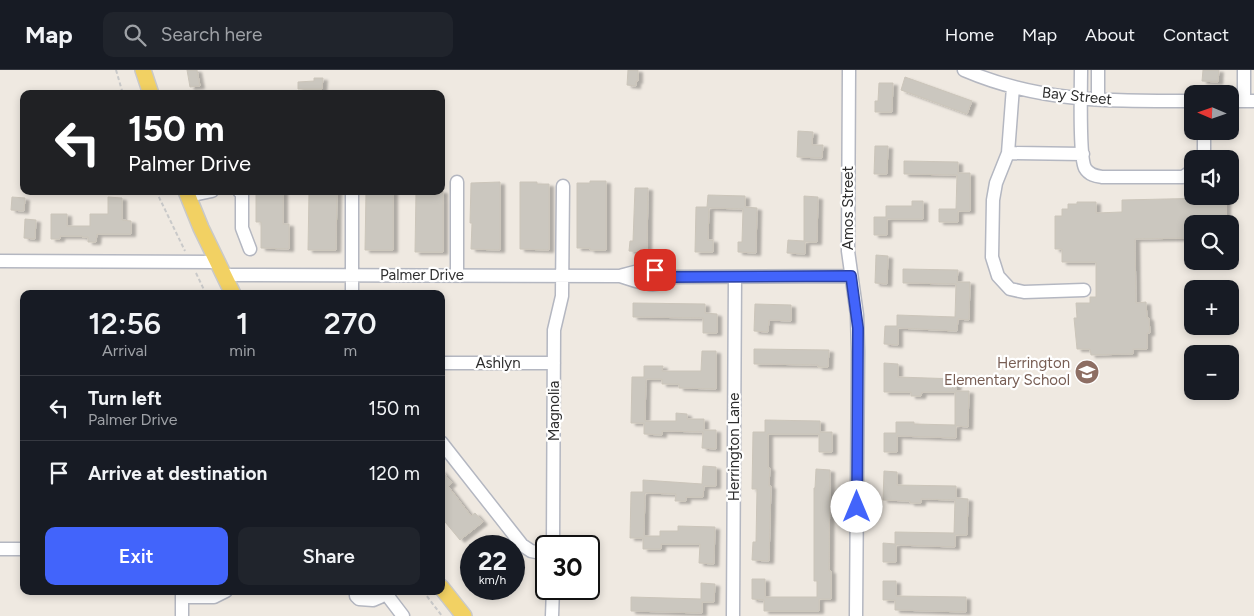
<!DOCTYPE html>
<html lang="en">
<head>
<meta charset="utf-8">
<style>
	:root { --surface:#171b24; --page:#20242c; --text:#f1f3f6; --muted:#9ea1a6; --line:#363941; --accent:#4264fb }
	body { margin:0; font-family:Figtree,sans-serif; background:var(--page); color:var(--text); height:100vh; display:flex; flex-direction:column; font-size:19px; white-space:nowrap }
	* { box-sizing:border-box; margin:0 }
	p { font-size:16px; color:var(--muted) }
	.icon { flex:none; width:28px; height:28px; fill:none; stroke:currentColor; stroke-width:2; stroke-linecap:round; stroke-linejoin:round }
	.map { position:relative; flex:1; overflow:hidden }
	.sheet { position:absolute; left:20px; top:220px; width:425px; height:305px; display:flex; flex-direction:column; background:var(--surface); border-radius:10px; box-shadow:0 2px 8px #0003 }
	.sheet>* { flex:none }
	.guide { position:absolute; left:20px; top:20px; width:425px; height:105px; border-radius:10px; box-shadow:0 2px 8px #0003; background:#202124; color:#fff; overflow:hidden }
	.needle { width:32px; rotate:272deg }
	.controls { position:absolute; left:1184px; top:15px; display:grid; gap:10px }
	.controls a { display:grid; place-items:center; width:55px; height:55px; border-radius:10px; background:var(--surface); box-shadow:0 2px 8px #0003; font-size:25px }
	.speed { position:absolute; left:460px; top:465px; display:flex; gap:10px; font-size:25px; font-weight:700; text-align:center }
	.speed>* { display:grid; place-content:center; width:65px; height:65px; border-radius:50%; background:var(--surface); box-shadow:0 2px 8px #0003; line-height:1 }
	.speed small { font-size:12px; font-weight:400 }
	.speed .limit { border:2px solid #111; border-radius:8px; background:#fff; color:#111 }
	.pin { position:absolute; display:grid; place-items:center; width:42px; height:42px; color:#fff; margin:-21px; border-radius:10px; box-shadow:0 2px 8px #0006 }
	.me { position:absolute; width:55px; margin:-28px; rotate:0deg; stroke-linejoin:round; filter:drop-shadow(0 0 4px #0008) }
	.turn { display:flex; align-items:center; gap:18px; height:105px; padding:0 25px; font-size:22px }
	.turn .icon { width:65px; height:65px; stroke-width:2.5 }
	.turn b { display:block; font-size:35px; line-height:42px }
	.eta { display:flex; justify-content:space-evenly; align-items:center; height:85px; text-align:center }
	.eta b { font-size:30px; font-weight:600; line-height:35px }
	.primary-button { display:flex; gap:10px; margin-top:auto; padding:10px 25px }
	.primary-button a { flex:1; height:58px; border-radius:10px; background:var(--accent); color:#fff; font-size:20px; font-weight:600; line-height:58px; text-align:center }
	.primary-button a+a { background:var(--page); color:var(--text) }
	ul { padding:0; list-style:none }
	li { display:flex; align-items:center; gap:15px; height:65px; padding:0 25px; border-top:1px solid var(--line) }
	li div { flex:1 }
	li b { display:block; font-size:19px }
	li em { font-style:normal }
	header { display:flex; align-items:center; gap:30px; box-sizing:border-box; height:70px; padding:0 25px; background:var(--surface); border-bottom:1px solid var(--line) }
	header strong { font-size:24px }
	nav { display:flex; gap:28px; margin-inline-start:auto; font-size:18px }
	.search { width:350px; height:45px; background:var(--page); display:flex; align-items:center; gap:12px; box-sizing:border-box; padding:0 18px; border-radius:10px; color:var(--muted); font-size:19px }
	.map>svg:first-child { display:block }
	.building { fill:#cbc7bf; stroke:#cbc5ba; filter:url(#shadow) }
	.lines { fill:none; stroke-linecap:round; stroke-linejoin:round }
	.minor-casing { stroke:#b4b7c1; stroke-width:15 }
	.major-casing { stroke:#c9c9c9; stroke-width:18 }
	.path { stroke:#c9c9c9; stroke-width:2; stroke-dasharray:4 2.5; stroke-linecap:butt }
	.minor { stroke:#fff; stroke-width:12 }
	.major { stroke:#f2d163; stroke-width:15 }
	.route-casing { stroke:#2b41a3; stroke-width:12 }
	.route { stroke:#4264fb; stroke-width:9 }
	.labels { text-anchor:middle; stroke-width:4.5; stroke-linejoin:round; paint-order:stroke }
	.street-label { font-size:15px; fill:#2e2e2e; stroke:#fff }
	.education-label { font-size:15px; fill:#785e54; stroke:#fff; text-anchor:end }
</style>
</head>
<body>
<header>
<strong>Map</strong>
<div class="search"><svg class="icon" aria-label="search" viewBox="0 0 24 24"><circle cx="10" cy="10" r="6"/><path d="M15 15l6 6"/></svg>Search here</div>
<nav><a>Home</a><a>Map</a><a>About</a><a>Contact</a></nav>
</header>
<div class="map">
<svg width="1254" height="546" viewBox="0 0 1254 546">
	<defs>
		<filter id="shadow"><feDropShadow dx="4.5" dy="2.5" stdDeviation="1" flood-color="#0004"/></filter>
	</defs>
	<rect width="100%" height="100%" fill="#efe9e1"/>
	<!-- building -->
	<path class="building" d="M187 0H197L200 16 190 17Z
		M628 0H638V11H636V16L627 15Z
		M1203 0H1219L1218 12 1202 11Z
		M905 7 972 31 967 44 901 20Z
		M314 8H323L322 19H298V12L314 11Z
		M879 13H893L892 42H875V31H878Z
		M798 61 813 62 812 75H823L822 88 797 87Z
		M875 76H888L887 104H874Z
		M904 91 958 92V103H970V141H958V152H939V139H956L957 105 904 104Z
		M590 111H606V180H590V178H577V113H590Z
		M500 112V180L471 179 472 153H470L471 113Z
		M520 112H537V114H549V180L520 179Z
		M635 118H648L647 182 629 181 630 171H633Z
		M256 121H283V154H289V179L261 178V152H256Z
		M309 121H337L336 180H308Z
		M366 121H393V180H365Z
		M416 121H443V182H415Z
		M708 125 745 126V137L757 138 756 183 738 182V172H742L743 139 709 138 708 170H713V182H695L696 137H707Z
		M804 126 818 127 817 172H805V184L787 183 788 170 804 171Z
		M1209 126H1226V154H1192V168L1135 169 1136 233 1146 232 1147 248H1149L1150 263H1147V279H1133V284L1091 285 1090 279H1077L1074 248H1077L1076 233H1090V227H1096V192H1062V179H1055V146H1062V139H1068V134H1077V132H1096V143L1122 142V130L1209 128Z
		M12 127 25 128 24 141 11 140Z
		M108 127 122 128V150L131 151V164H97L96 172H88V167H82V166H60V169H51V144H67V156H90V144H108Z
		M912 131H923V149H887V165H874V147H886V136H912Z
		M25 149 36 150 35 169 24 168Z
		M876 185 888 186 887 214 875 213Z
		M903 199 958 200 957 212H970L969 250 958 249 957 261 898 258V275L884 274 885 256H897V245L955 247 956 214 903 213Z
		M633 233 705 234V243L717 244V263H703V248L633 247Z
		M755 234 791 235V251L769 250 768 262 754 261Z
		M754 279 829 280 828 297H818V295L754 294Z
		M702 281H716V319L679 318V314H662V309H646L645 351H676V343L687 344V349H704V360H716V379L702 378 703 362 662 361V365L644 364V353H631L632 307H644V296H663L662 301H701Z
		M884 293 898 294V307L957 309 956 321H969L968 357 956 356V368L897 366V382H884V363H896V352H914V354L955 355V322H922L921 326H911V322H884Z
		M765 350 820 351V362H832V382H819V364H768V398H770L769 416H771L769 491 752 490 753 472H756L757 419H752L753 362H765Z
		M703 396 716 397V416H704L703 427H686V431H675L676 424 645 423 644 466H660V461H678V456L715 457 714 494 699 493 700 474H661V479H643V468H630L631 422H643V410L702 414Z
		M816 399 830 400 829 501H831V529H819V541H764V530L752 529V509H765V527H817V511H814V418H815Z
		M441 400 452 413 448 416 471 446 475 443 483 452 460 470 441 447Z
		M884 401 897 402V415L956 416V428L968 429 967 465H955V477L896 475V492H883V473L895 474V462L954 463 955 430 921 429V433H910V431L883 430Z
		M883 511H896V526L966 527V542L895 540V530H883Z
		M701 513 715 514 714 532H702V543L631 541V527L701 529Z"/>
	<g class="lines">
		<defs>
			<path id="minor" d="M849 0 848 181 857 245 858 282 856 546
				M964 0C1041 33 1111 31 1192 31
				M1081 0C1081 18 1079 86 1085 98 1089 105 1096 106 1102 107H1183L1192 101
				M1013 17 1008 83 1083 84
				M1098 30V0
				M1230 31H1254
				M1244 31V0
				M1008 83 996 113 993 130 992 187 998 206 1010 219 1024 222 1084 220
				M1201 89 1204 82V61
				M457 112V205
				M239 121 242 124V158L250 179
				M188 126 212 121
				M0 191 217 192
				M224 205 620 206C635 202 659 193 671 207
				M620 206C636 211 657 221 671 207L851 206
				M352 224V121
				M441 293H554
				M441 372 522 475 531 481 546 484
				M553 476 554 260 562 226 563 116
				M0 479H24
				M356 521V526L359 529 373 530 380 527 383 521
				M384 521 403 546
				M182 527H214L226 521
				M182 546V521
				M552 546 553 519
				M733 546 735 207"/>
			<path id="major" d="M143 0 151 24
				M186 121 201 158 233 224
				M441 517 464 546"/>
		</defs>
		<!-- minor casing -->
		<use href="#minor" class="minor-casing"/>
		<!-- major casing -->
		<use href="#major" class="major-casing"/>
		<!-- path -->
		<path class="path" d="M116 0 123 24
			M156 121 185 181
			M196 203 206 224
			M423 521 442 546"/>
		<!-- minor -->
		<use href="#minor" class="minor"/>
		<!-- major -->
		<use href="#major" class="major"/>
	</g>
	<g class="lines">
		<defs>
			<path id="route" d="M655 200 664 201 671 207 851 206 858 258 857 437"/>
		</defs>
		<!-- route casing -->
		<use href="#route" class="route-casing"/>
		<!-- route -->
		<use href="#route" class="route"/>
	</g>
	<!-- icons -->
	<defs>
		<symbol id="school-disc" viewBox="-11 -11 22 22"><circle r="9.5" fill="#8d6e63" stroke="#fff"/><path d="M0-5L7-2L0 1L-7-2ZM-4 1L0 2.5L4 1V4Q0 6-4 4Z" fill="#fff"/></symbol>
	</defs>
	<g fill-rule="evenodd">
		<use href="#school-disc" x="1073" y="288" width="28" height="28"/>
	</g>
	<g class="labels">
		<!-- street labels -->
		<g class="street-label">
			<text transform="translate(1077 26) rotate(6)" y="5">Bay Street</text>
			<text transform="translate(848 138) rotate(-90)" y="5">Amos Street</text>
			<text x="422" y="210">Palmer Drive</text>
			<text x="498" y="298">Ashlyn</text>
			<text transform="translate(554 341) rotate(-90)" y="5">Magnolia</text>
			<text transform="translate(734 377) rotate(-90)" y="5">Herrington Lane</text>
		</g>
		<!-- education labels -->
		<g class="education-label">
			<text x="1070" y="298">Herrington<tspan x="1070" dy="17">Elementary School</tspan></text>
		</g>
	</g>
</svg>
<div class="controls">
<a><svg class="needle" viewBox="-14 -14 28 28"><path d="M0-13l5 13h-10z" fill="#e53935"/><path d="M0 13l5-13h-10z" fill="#9ea1a6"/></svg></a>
<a><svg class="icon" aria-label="sound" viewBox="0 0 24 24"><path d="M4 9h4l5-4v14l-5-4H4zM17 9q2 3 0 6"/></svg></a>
<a><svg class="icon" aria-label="search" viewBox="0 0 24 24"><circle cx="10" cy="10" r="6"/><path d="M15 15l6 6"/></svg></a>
<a>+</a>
<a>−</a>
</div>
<div class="speed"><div>22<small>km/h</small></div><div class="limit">30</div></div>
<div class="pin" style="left:655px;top:200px;background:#d93025"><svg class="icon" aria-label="arrive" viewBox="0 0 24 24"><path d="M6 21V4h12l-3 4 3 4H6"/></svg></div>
<svg class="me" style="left:857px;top:437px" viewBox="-20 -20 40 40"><circle r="19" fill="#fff"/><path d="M0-13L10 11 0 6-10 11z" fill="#4264fb"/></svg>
<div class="guide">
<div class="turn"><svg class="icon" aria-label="left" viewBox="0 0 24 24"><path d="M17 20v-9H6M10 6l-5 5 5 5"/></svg><div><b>150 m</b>Palmer Drive</div></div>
</div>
<section class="sheet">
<div class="eta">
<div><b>12:56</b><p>Arrival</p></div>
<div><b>1</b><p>min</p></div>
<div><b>270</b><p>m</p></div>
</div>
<ul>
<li><svg class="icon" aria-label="left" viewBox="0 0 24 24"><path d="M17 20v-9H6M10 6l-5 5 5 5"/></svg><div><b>Turn left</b><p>Palmer Drive</p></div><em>150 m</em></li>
<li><svg class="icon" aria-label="arrive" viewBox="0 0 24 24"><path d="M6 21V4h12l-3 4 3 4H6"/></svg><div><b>Arrive at destination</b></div><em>120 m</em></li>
</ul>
<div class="primary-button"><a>Exit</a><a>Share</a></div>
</section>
</div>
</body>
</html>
